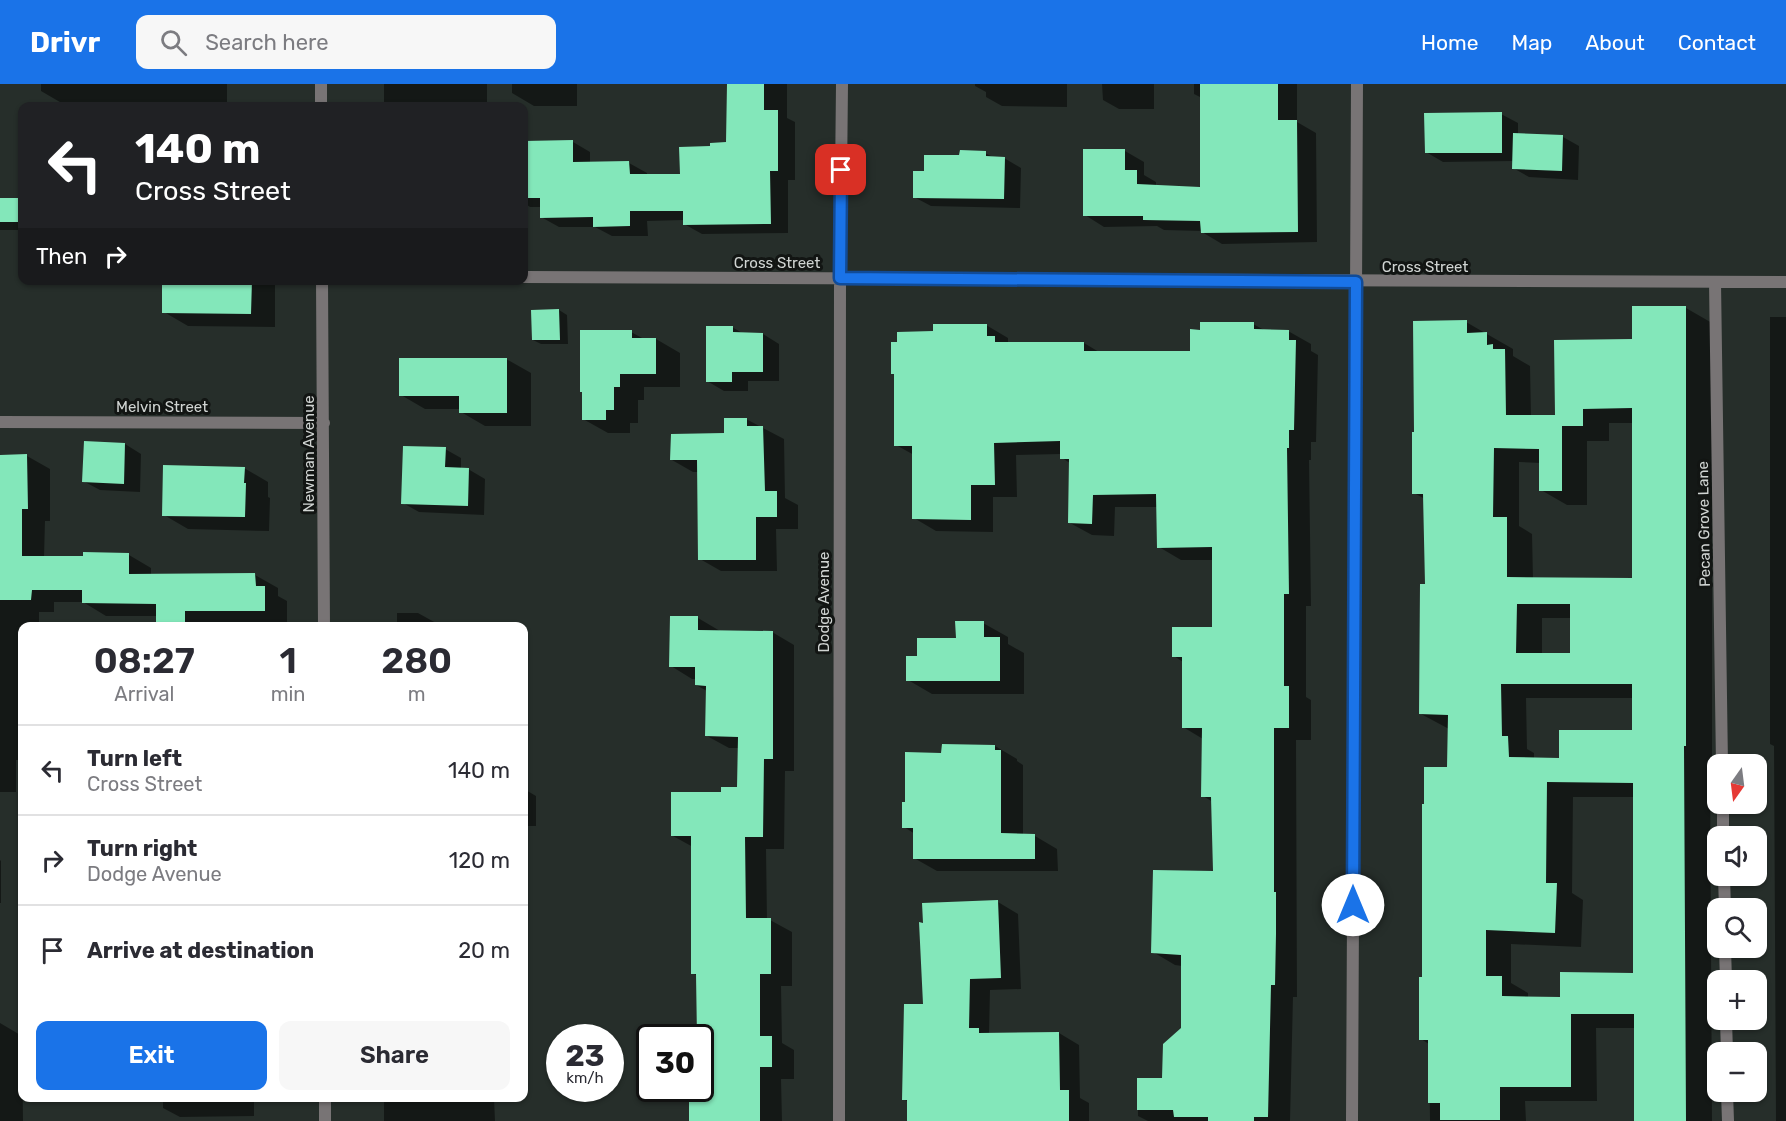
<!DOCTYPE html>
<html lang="en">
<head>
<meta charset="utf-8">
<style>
	:root { --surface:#fff; --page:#f7f7f7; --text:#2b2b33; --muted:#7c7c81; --line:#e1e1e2; --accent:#1a73e8 }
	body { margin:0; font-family:Rubik,sans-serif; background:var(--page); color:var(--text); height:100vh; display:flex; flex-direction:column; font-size:22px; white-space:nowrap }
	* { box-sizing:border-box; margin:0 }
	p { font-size:20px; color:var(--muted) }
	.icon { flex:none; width:33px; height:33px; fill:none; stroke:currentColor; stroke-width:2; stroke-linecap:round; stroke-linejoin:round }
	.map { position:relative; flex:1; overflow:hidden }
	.panel { position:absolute; left:18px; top:538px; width:510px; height:480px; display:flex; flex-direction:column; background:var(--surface); border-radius:12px; box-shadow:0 2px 4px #0004 }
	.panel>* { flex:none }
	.hud { position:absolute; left:18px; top:18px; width:510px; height:183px; border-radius:12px; box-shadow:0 2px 4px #0004; background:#202124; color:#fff; overflow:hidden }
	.needle { width:39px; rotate:194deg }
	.controls { position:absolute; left:1707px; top:670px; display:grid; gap:12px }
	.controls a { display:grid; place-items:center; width:60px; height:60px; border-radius:12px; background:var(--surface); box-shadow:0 2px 4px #0004; font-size:30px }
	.speed { position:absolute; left:546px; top:940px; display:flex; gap:12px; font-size:30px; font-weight:700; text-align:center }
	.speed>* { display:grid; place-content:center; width:78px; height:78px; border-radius:50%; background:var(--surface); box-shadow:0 2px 4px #0004; line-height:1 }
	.speed small { font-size:15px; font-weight:400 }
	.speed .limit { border:3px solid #111; border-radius:9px; background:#fff; color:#111 }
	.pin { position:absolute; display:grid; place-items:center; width:51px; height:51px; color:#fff; margin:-26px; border-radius:12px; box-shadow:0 3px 9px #0006 }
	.me { position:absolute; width:66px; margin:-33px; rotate:0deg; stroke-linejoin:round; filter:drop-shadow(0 0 4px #0008) }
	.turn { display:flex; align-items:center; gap:21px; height:126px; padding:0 18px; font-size:27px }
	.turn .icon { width:78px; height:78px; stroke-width:2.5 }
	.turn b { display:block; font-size:42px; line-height:51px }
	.then { display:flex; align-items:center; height:57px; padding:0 18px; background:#0003; gap:12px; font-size:22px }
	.eta { display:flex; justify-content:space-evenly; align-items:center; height:102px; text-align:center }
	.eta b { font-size:36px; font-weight:600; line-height:42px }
	.primary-button { display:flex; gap:12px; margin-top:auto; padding:12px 18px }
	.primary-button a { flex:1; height:69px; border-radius:12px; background:var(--accent); color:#fff; font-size:24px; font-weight:600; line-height:69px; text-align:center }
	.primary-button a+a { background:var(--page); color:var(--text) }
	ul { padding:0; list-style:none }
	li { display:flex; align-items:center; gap:18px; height:90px; padding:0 18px; border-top:2px solid var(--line) }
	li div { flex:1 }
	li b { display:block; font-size:22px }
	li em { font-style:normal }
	header { display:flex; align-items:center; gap:36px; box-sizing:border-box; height:84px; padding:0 30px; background:var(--accent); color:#fff }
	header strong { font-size:28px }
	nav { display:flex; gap:33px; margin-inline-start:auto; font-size:21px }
	.search { width:420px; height:54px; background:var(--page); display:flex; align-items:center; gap:15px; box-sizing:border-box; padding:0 21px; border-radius:12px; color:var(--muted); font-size:22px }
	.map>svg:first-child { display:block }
	.shadow { fill:#0007; fill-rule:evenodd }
	.building { fill:#83e7ba; fill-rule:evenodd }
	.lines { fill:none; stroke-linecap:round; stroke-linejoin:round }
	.street { stroke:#787475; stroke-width:12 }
	.route-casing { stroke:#114b97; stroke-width:15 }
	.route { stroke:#1a73e8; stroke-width:10 }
	.labels { text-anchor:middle; stroke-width:6; stroke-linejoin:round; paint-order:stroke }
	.street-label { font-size:15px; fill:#d0d4d2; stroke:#121513 }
</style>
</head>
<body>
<header>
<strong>Drivr</strong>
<div class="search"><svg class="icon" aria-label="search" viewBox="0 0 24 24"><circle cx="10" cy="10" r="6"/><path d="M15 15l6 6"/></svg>Search here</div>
<nav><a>Home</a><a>Map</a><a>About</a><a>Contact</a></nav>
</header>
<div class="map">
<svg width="1786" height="1037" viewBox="0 0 1786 1037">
	<rect width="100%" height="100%" fill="#262e2a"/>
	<!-- shadow -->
	<path class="shadow" d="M41 0H229H227V22L103 19V22L65 21 41 7Z
		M384 0H487V22H384Z
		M512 0H577V22H534L512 9Z
		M728 0H787V34L795 38V96H788V149L702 150 684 140V136L647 137 648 152H612L595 143H559L541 133V123H530L524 119V58H573L590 68V79H629L647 89V92L681 91 712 63 728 60Z
		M975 0H1067V23L1002 22 986 13V8L975 2Z
		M1102 0H1154V25H1119L1103 16Z
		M1194 0H1297V38L1316 49 1317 158 1222 160 1202 148V147L1164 146 1157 142 1104 143 1085 131 1125 67 1144 78V91L1156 98V103L1201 105 1202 14 1194 10Z
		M1501 30 1518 39V51L1563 53 1579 62 1578 96 1529 93 1513 84V77L1443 78 1426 68Z
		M985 69 995 74H1004L1021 84 1020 124 931 122 914 113 925 89 961 73Z
		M0 115H22V146H0Z
		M99 196H130V197H101Z
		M164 196H275V243L188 242 164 228Z
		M1686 224 1712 239V676H1710L1712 1037H1636L1635 944H1596L1597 1017H1525L1526 1037H1430L1429 960 1421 955 1423 894 1448 685 1449 645 1421 630 1426 501 1425 415 1414 409 1466 238 1513 265V272L1530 282 1531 333H1556L1633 257ZM1609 339H1634V496L1533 495 1532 450 1519 442V378L1541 379V406L1567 421H1587V357H1609ZM1542 534H1572V570H1542ZM1526 614H1634V648L1561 675H1534V669L1527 665ZM1573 713H1634L1635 891 1561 914H1528V909L1511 899V860L1581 863 1583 816 1572 809Z
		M559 226 567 231 568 260H541L533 256 532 227Z
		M1770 233H1786V1037H1776L1774 662 1770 660Z
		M1253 240 1266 247H1288L1311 260V267L1318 271 1316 358H1311V376H1309L1311 522H1306V613L1311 616V656H1296L1297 913H1293L1290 1037H1148L1138 1032V996H1164L1182 944V882L1175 881 1153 868 1214 789 1213 718 1203 712V655L1183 643V578L1174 572 1213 544V476H1181L1159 463 1158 423H1115L1114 452 1092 451 1070 439V379L1062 374 1061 370 1016 371 1017 413H993V448L936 447 914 434V371L896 361V291L892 289 934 249 986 241 1008 254V260L1084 259 1099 268 1192 269 1202 247Z
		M732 243 744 250H763L779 260V297H748V307H724L707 297Z
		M631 248 644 255H656L680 269V303H644V316H638V339H630V349H608L583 335Z
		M506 275 531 289V342H485L461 328V325H425L401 311Z
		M746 335 784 355 785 414 798 421V445H776L777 487H721L700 475 699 388H693L672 376 726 351Z
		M125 360 141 370 140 408 100 406 83 397Z
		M445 365 461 374V385H468L485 395 484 431 419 428 403 419Z
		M27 372 50 385V437H45L44 473 129 471 151 484V491H255L278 504V512L287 517V539H276V543H157V532H106L83 518H54V528H39V543H22V676H16V708H0V373Z
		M244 384 268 398V413L270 414 269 447 188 445 164 431Z
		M397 529H418L436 539 473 540 479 543H394V539H397Z
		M698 534 720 547 772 548 794 561V687H785L784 765H766L767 836H770L792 848V902H781L782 959 794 966V995H781L782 1037H691L700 1005 698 892 692 889 693 763 673 752 723 710 739 704V664H729L707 652V607L696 601V595H692L671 582Z
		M983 539 1008 553V560L1024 569V610H932L908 596 919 573 957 555Z
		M995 662 1017 675V677L1023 681V751L1035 752 1057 765 1058 787H937L914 774 915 750 904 743 943 670Z
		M524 705 536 712V742H524Z
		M0 776 1 777V819H0Z
		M998 818 1018 830 1021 905 990 906 989 950 1059 949 1079 961 1080 1014 1089 1019V1037H909L908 1018 904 1015 924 922V840Z
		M0 939 22 952 23 1037H0Z
		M638 959H650V994L638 988Z
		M163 1014H266V1015H254V1032L180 1033 163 1024Z
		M384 1014H494L495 1037H384Z"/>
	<!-- building -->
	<path class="building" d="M727 0H764V26H778V87H770L771 140 683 141V127H630V142L593 143V133L540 134V114H524V57L573 56V78L629 77 630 90H680L679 63 710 62V59L726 58Z
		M1200 0H1278V36H1297L1298 148 1201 149 1200 137 1143 136V132H1083V65H1125V86H1137V100L1200 103Z
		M1502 28V69H1425L1424 29Z
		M1513 49 1563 51 1562 87 1512 85Z
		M960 66 986 67V72L1005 73 1004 115 913 114V87H924V71H959Z
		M0 114H22V138H0Z
		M162 196H252L251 230 162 229Z
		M1632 222H1686V662H1684L1686 1037H1634V930H1571V1003H1500V1036H1440V1019H1428V956H1419V893H1422V720H1424V683H1447L1448 631 1419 630 1420 500H1425L1423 410H1412V348H1414L1413 237 1467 236V249L1487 248V261L1493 260V265H1505L1506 331H1555L1554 256 1632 255ZM1632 324V494L1507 493V433H1493L1494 364 1539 365V407H1562V342H1583V325ZM1517 520H1570V569H1516ZM1501 600H1632V646H1559V674L1509 673 1508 652H1502ZM1547 698 1633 699V889L1560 888V913L1502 912V892H1486V846L1555 849 1557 799H1546Z
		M559 225 560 256H532L531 226Z
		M1200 238H1254V245L1289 246V256H1296L1294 346H1289V364H1287L1289 510H1284V602H1289V644H1274V808H1276V850L1275 901H1271L1268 1033H1254V1037H1208V1033H1174L1173 1026H1137V994H1162L1163 960 1181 944V871L1151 869 1153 786 1213 787 1211 713H1201L1202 644H1182V573H1172V543H1212V463L1157 464 1156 410 1093 411 1092 440 1068 439 1069 375H1060V357L994 359 995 401H971V436L912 435V362H894V290H891V258H897V248L933 247V240H987V252H995V258H1084V267H1190V245L1200 246Z
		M706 242H733V248L763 249V288H732V298H706Z
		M580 246H632V254H656V290H620V303H614V326H606V336H582V308H580Z
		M399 274H507V329H459V312H399Z
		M724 334H747V342H763L765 407H777V433H756V476H698L697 376H670L671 350 724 349Z
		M84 357 125 359 124 400 82 398Z
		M403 362 446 363 445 383 469 384 468 422 401 420Z
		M27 370 28 425H22V472H83V468L129 469V490L255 489 256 502H265V527H185V543H156V520L82 519V506H32L31 516H0V371Z
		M163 381 245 383 244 399H246L245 433 162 432Z
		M670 532H698V546L773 547V675H764L763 753H745L746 834H771V890H760V952H772V983H760V1037H689V1005L710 1003V957H700V954H697L696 890H691V752H671V708H721V703H737L738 653 705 652 706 602 695 601V583H669Z
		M955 537H984V553H1000V597H906V572H917V554H956Z
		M942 660 995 661V666H1001V749L1035 750V775H913V744H902V718H905V668L941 669Z
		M998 816 1001 894 970 895 969 944H979V949L1059 948 1060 1006H1069V1037H907V1016H902L904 920H923L919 838 923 839 922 819Z"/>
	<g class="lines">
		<!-- street -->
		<path class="street" d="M321 0V22
			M524 193C944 194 1365 199 1786 198
			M322 196 324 543
			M1715 198 1722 681
			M0 338 324 339
			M1723 720V753
			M1724 792 1725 825
			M1725 864 1726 897
			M1726 936 1727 969
			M1727 1008 1728 1037
			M325 1014V1037
			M839 1037 840 194 842 0
			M1352 1037 1357 0"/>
	</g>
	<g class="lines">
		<defs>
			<path id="route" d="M841 86 840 194 1356 198 1353 821"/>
		</defs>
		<!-- route casing -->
		<use href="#route" class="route-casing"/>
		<!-- route -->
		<use href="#route" class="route"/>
	</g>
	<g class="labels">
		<!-- street labels -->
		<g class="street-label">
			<text x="777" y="184">Cross Street</text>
			<text x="1425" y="188">Cross Street</text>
			<text x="162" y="328">Melvin Street</text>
			<text transform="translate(309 370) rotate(-90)" y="5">Newman Avenue</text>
			<text transform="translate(1704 440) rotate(-91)" y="5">Pecan Grove Lane</text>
			<text transform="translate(824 518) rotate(-90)" y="5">Dodge Avenue</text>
		</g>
	</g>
</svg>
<div class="controls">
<a><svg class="needle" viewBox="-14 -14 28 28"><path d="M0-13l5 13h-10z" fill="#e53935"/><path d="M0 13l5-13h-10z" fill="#7c7c81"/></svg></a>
<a><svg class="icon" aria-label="sound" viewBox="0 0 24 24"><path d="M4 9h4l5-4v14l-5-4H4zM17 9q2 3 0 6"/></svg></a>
<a><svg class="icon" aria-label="search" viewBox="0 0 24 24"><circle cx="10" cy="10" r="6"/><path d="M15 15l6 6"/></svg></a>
<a>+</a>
<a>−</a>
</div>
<div class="speed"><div>23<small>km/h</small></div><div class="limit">30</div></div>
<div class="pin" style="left:841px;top:86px;background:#d93025"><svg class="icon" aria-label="arrive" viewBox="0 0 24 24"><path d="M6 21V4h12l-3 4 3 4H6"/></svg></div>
<svg class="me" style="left:1353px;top:821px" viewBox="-20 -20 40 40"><circle r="19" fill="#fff"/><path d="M0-13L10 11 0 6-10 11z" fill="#1a73e8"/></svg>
<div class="hud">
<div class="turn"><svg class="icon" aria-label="left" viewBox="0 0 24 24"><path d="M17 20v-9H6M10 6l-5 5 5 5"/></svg><div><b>140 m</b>Cross Street</div></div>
<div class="then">Then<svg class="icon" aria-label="right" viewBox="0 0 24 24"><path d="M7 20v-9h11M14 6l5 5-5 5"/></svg></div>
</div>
<section class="panel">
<div class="eta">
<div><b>08:27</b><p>Arrival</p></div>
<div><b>1</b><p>min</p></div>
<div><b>280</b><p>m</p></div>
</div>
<ul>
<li><svg class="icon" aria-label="left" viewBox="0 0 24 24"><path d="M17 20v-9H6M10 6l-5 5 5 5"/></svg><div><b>Turn left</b><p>Cross Street</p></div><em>140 m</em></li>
<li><svg class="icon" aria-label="right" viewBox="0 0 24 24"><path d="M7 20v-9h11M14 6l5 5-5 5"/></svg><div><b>Turn right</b><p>Dodge Avenue</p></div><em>120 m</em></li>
<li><svg class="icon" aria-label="arrive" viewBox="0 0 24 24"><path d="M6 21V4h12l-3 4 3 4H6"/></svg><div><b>Arrive at destination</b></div><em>20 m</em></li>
</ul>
<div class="primary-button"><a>Exit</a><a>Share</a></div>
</section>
</div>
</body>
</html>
